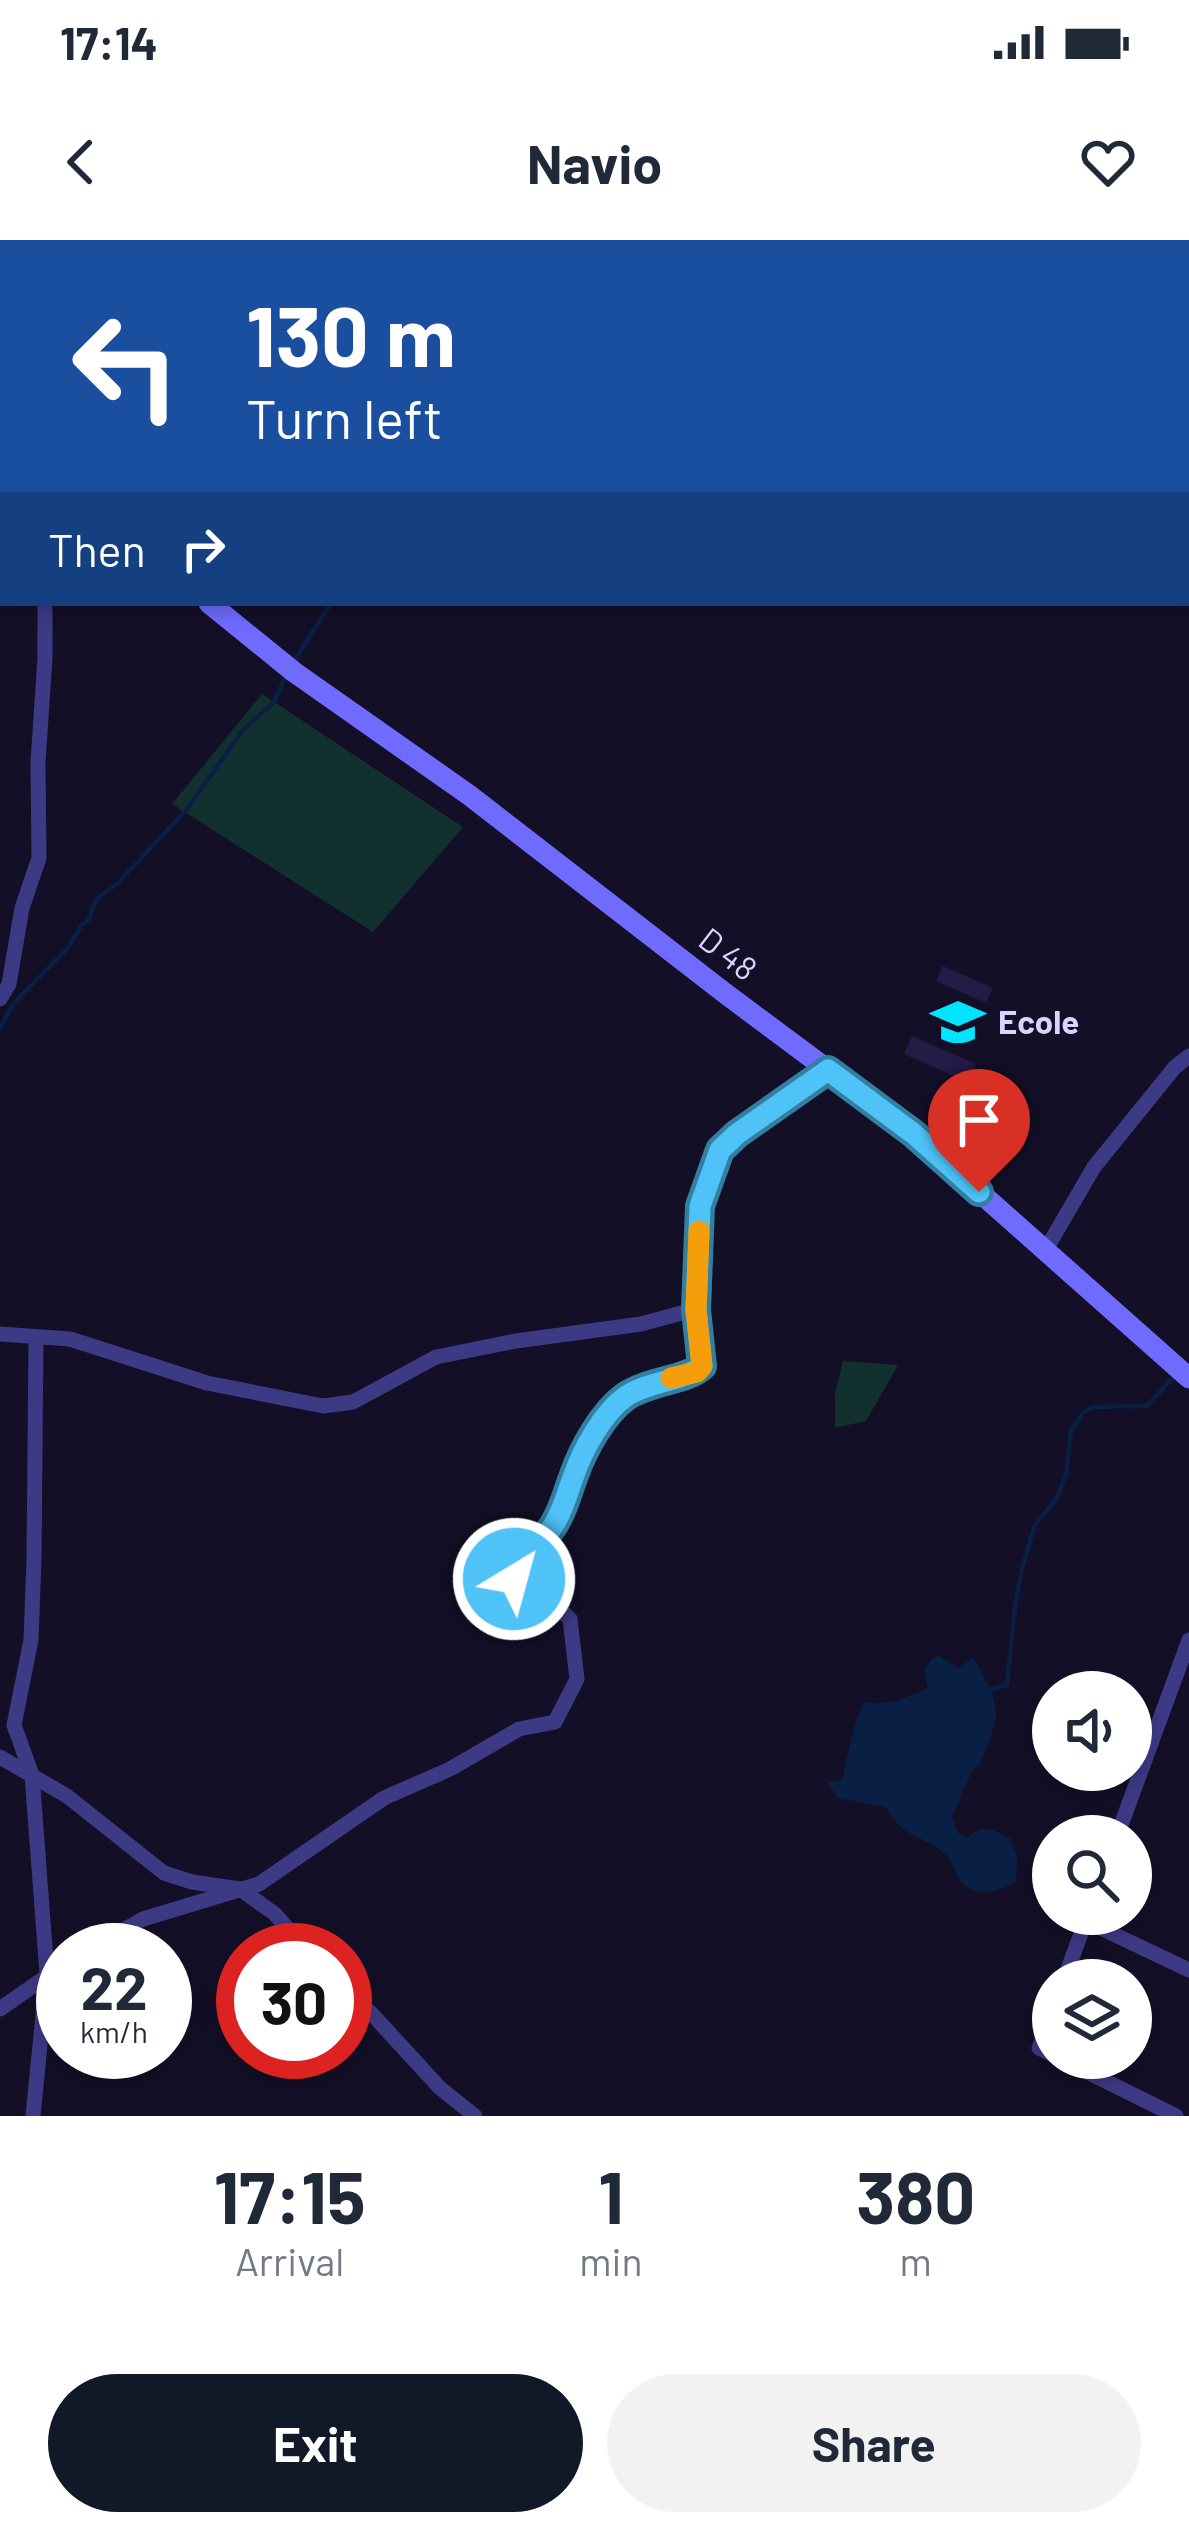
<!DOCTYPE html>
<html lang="en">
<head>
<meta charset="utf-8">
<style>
	:root { --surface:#fff; --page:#f2f2f3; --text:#1f2937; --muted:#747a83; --accent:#111827 }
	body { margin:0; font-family:Barlow,sans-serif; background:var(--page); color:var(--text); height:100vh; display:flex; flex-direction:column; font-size:45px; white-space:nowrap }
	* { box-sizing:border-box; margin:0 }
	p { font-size:39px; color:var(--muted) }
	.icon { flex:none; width:66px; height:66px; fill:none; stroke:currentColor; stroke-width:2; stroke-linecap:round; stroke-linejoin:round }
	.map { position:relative; height:1876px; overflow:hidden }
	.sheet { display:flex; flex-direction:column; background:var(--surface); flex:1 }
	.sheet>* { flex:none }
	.guide { position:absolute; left:0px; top:0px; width:1191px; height:366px; box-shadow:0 6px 18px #0003; background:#1a4fa0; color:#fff; overflow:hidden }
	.fabs { position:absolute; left:1032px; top:1431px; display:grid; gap:24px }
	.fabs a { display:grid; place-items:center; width:120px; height:120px; border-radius:50%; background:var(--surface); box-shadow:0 6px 18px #0003; font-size:60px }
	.speed { position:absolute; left:36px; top:1683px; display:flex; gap:24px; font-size:60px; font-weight:700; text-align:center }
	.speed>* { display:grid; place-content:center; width:156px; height:156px; border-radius:50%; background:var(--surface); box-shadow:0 6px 18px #0003; line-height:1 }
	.speed small { font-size:30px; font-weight:400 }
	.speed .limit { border:18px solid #d22; background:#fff; color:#111 }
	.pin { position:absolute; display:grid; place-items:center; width:102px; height:102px; color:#fff; margin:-123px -51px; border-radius:50% 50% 50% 0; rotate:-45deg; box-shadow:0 0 12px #0007 }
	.pin .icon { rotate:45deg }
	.me { position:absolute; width:132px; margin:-66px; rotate:37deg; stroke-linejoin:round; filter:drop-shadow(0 0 9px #0008) }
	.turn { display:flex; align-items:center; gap:42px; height:252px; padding:0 48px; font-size:54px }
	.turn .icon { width:156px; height:156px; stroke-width:2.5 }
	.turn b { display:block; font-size:84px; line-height:102px }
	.then { display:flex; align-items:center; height:114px; padding:0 48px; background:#0003; gap:24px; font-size:45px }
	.eta { display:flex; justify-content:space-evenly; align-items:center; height:204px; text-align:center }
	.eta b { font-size:72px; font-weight:700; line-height:84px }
	.button { display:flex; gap:24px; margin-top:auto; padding:24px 48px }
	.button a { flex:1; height:138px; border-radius:72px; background:var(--accent); color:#fff; font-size:48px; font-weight:700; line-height:138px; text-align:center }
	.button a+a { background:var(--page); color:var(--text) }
	.status { display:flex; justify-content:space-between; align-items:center; height:84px; padding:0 60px; background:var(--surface); direction:ltr }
	.status svg { height:33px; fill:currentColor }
	header { display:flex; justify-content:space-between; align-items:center; height:156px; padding:0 48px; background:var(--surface); font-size:54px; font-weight:700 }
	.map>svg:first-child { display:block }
	.green { fill:#12302f }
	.water { fill:#0a1f44 }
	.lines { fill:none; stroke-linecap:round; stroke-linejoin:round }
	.stream { stroke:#0a1f44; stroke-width:4.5 }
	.building { fill:#241b47 }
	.street { stroke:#3d3a85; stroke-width:15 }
	.secondary { stroke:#6f6bff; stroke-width:21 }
	.route-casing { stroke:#337fa1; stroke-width:30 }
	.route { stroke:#4fc3f7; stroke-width:21 }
	.slow { stroke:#f59e0b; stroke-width:21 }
	.labels { text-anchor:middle; stroke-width:12; stroke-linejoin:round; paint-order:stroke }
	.street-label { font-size:33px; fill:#d9d4ff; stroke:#130f26 }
	.poi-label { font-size:33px; font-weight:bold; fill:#d9d4ff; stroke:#130f26; text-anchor:start }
</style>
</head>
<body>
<div class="status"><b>17:14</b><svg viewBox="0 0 49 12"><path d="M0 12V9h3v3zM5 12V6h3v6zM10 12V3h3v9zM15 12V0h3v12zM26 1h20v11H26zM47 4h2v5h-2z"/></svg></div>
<header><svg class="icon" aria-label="back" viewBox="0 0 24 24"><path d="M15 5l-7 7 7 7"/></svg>Navio<svg class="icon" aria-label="heart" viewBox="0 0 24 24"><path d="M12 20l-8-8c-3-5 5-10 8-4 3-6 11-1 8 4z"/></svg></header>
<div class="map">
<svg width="1189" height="1876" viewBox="0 0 1189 1876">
	<rect width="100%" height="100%" fill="#130f26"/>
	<!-- green -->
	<path class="green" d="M262 454 463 587 373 692 172 564Z
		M843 1121 898 1125 866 1181 835 1188V1153Z"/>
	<!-- water -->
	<path class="water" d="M939 1416 959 1428 973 1417C1003 1469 1002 1472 978 1527H974L952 1576 958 1593 968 1598C983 1582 994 1590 1011 1599L1017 1616 1016 1641C999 1653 971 1659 958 1638 953 1629 952 1619 944 1613 920 1593 904 1600 886 1567L838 1558 827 1542 842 1540 853 1492 863 1462C886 1467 907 1457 928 1448L924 1432 931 1420Z"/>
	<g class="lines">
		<!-- stream -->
		<path class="stream" d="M699 3 700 0
			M1011 3 1012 0
			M1188 257 1189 259
			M292 424 331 363
			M0 789 13 764 67 709 81 686 89 679 96 659 117 644 187 569 243 490 274 462 287 434
			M992 1449 1007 1445 1015 1367 1022 1328 1035 1285 1057 1258 1066 1234 1071 1191 1083 1173 1092 1167 1147 1166 1177 1133"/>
	</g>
	<!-- building -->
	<path class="building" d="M943 726 993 748 986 763 936 741Z
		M912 796 976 824 968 842 904 814Z"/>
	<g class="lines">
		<!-- street -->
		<path class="street" d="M45 3V0
			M0 234H3
			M0 759 9 744 22 668 39 618 38 522 45 418V363
			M1045 1011 1094 927 1175 827 1189 816
			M0 1094 70 1099 207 1143 323 1166 353 1162 436 1117 516 1101 641 1084 696 1069
			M0 1517 67 1556 164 1633 192 1642 240 1649 275 1674 306 1710
			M1117 1596 1189 1400
			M1086 1681 1189 1730
			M89 1710 143 1679 259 1644 384 1558 450 1529 519 1489 555 1482 577 1439 570 1379 541 1351 514 1339C522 1314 551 1295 563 1270 569 1259 570 1246 574 1234 578 1223 586 1212 592 1201 620 1150 643 1144 697 1132L702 1126 696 1069 700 966 720 910 737 894 828 830
			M1064 1740 1087 1677
			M345 1751 371 1773 440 1848 475 1876
			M0 1769 63 1725
			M1053 1771 1039 1808 1053 1815
			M1059 1818 1176 1876
			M33 1876 47 1734 32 1535 14 1485 31 1400 34 1319 36 1097"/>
		<!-- secondary -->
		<path class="secondary" d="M0 215 3 217
			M209 363 294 432 469 555 726 754 914 894 1189 1138"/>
	</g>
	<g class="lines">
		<defs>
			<path id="route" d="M514 1339C521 1318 541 1304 553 1286 564 1269 567 1253 574 1235 583 1209 603 1173 625 1157 647 1141 688 1140 702 1126L696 1070 700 966 720 910 737 894 828 830 914 894 979 952"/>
		</defs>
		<!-- route casing -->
		<use href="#route" class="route-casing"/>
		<!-- route -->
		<use href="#route" class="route"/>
		<!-- slow -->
		<path class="slow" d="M671 1138 697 1132 702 1126 696 1070 699 991"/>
	</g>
	<!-- icons -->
	<defs>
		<symbol id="school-bare" viewBox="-9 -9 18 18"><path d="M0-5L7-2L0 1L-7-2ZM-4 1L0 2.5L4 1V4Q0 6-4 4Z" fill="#00e5ff" stroke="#130f26" stroke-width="2.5" paint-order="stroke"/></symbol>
	</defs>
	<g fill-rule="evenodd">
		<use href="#school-bare" x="920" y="744" width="76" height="76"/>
	</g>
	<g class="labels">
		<!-- street labels -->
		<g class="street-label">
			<text transform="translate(728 714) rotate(38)" y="12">D 48</text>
		</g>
		<!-- poi labels -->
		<g class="poi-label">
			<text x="998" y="794">Ecole</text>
		</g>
	</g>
</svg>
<div class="fabs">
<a><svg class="icon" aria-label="sound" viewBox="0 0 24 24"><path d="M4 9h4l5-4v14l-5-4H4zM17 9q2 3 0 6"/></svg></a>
<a><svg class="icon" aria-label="search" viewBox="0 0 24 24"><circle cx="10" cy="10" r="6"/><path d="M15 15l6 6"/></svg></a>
<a><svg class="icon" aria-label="layers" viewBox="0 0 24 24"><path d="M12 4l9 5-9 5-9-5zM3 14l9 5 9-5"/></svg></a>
</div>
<div class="speed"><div>22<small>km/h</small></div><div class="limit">30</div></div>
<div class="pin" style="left:979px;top:952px;background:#d93025"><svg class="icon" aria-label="arrive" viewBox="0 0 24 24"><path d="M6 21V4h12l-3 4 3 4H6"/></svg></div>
<svg class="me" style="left:514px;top:1339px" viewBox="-20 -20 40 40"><circle r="17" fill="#4fc3f7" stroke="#fff" stroke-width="3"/><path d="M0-11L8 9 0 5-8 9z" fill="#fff"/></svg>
<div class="guide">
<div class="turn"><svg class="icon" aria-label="left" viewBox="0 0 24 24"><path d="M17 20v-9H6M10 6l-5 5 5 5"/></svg><div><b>130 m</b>Turn left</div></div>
<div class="then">Then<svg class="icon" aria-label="right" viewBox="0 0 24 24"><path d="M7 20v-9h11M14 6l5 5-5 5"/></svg></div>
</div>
</div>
<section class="sheet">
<div class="eta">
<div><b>17:15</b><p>Arrival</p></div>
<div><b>1</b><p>min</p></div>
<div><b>380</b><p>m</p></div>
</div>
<div class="button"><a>Exit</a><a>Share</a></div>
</section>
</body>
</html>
